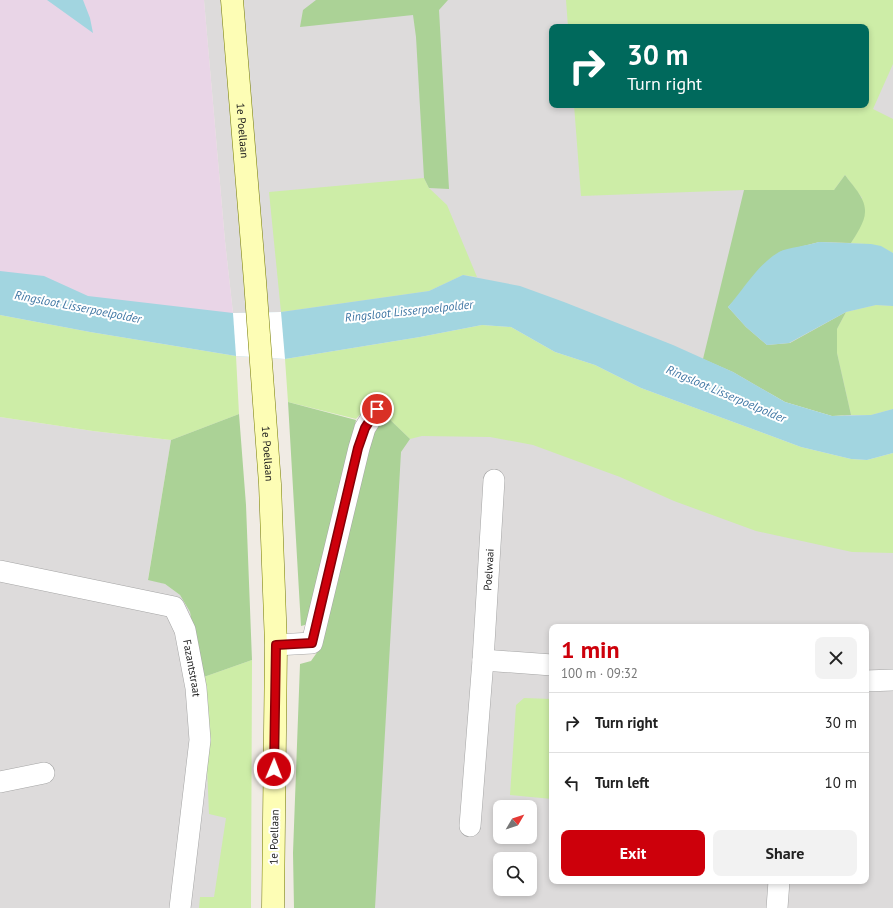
<!DOCTYPE html>
<html lang="en">
<head>
<meta charset="utf-8">
<style>
	:root { --surface:#fff; --page:#f2f2f2; --text:#222; --muted:#767676; --line:#e0e0e0; --accent:#cd000b }
	body { margin:0; font-family:"PT Sans",sans-serif; background:var(--page); color:var(--text); height:100vh; display:flex; flex-direction:column; font-size:15px; white-space:nowrap }
	* { box-sizing:border-box; margin:0 }
	p { font-size:13px; color:var(--muted) }
	.icon { flex:none; width:22px; height:22px; fill:none; stroke:currentColor; stroke-width:2; stroke-linecap:round; stroke-linejoin:round }
	.map { position:relative; flex:1; overflow:hidden }
	.drawer { position:absolute; left:549px; top:624px; width:320px; height:260px; display:flex; flex-direction:column; background:var(--surface); border-radius:8px; box-shadow:0 2px 6px #0003 }
	.drawer>* { flex:none }
	.guide { position:absolute; left:549px; top:24px; width:320px; height:84px; border-radius:8px; box-shadow:0 2px 6px #0003; background:#00695c; color:#fff; overflow:hidden }
	.needle { width:26px; rotate:51deg }
	.buttons { position:absolute; left:493px; top:800px; display:grid; gap:8px }
	.buttons a { display:grid; place-items:center; width:44px; height:44px; border-radius:8px; background:var(--surface); box-shadow:0 2px 6px #0003; font-size:20px }
	.pin { position:absolute; display:grid; place-items:center; width:34px; height:34px; color:#fff; margin:-17px; border:2px solid #fff; border-radius:50%; box-shadow:0 1px 4px #0007 }
	.me { position:absolute; width:44px; margin:-22px; rotate:1deg; stroke-linejoin:round; filter:drop-shadow(0 0 3px #0008) }
	.turn { display:flex; align-items:center; gap:14px; height:84px; padding:0 12px; font-size:18px }
	.turn .icon { width:52px; height:52px; stroke-width:2.5 }
	.turn b { display:block; font-size:28px; line-height:34px }
	.round { display:grid; place-items:center; flex:none; width:42px; height:42px; border-radius:8px; background:var(--page) }
	.overview { display:flex; align-items:center; justify-content:space-between; height:68px; padding:0 12px }
	h1 { font-size:24px; font-weight:700; line-height:30px; color:var(--accent) }
	.button { display:flex; gap:8px; margin-top:auto; padding:8px 12px }
	.button a { flex:1; height:46px; border-radius:8px; background:var(--accent); color:#fff; font-size:16px; font-weight:700; line-height:46px; text-align:center }
	.button a+a { background:var(--page); color:var(--text) }
	ul { padding:0; list-style:none }
	li { display:flex; align-items:center; gap:12px; height:60px; padding:0 12px; border-top:1px solid var(--line) }
	li div { flex:1 }
	li b { display:block; font-size:15px }
	li em { font-style:normal }
	.map>svg:first-child { display:block }
	.residential { fill:#dddbdb; fill-rule:evenodd }
	.industrial { fill:#e9d5e7 }
	.grass { fill:#cdeda7 }
	.forest { fill:#abd296 }
	.water { fill:#a2d5e0 }
	.pier { fill:#fff }
	.lines { fill:none; stroke-linecap:round; stroke-linejoin:round }
	.street-casing { stroke:#a5a5a5; stroke-width:22 }
	.secondary-casing { stroke:#747b00; stroke-width:23 }
	.street { stroke:#fff; stroke-width:21 }
	.secondary { stroke:#fdfdb5; stroke-width:22 }
	.route-casing { stroke:#850007; stroke-width:10 }
	.route { stroke:#cd000b; stroke-width:7 }
	.labels { text-anchor:middle; stroke-width:4; stroke-linejoin:round; paint-order:stroke }
	.street-label { font-size:11px; fill:#1e1e1e; stroke:#fff }
	.water-label { font-size:12px; font-style:italic; fill:#4077a4; stroke:#fff }
</style>
</head>
<body>
<div class="map">
<svg width="893" height="908" viewBox="0 0 893 908">
	<rect width="100%" height="100%" fill="#f0ebe4"/>
	<!-- residential -->
	<path class="residential" d="M204 0H893V431L513 314 233 313 225 241ZM552 27H866V105H552Z
		M388 412 893 524V908H338ZM552 627H866V881H552ZM500 807H530V837H500ZM500 859H530V889H500Z
		M0 417 93 431 171 440 148 579 165 584 180 595 190 612 201 678 237 816 229 908H0Z"/>
	<!-- industrial -->
	<path class="industrial" d="M0 0H204L225 241 233 313 228 329 0 278Z"/>
	<!-- grass -->
	<path class="grass" d="M566 0H893V64L873 109 893 119V253C878 245 868 244 851 243L859 229 862 198 845 175 834 190H744L581 196 574 105H866V27H568Z
		M424 178 429 188 447 205 477 277 463 275 429 291 281 312 269 192Z
		M876 305 893 306V409L871 415H851L837 353V329L846 312Z
		M0 315 90 332 236 356 239 414 171 440 93 431 0 417Z
		M482 325 511 327 555 352 595 365 641 388 801 447 851 459 867 460 893 453V553L852 552 756 531 674 501 620 477 533 445 490 437 422 436 410 439 383 413 370 404 356 419 288 402 285 359 420 337Z
		M252 660 251 908H199L200 897H214L226 818 209 814 205 721 201 678Z
		M524 698 552 699V799L510 795 516 705Z"/>
	<!-- forest -->
	<path class="forest" d="M316 0H448L439 10 449 189 429 188 424 178 416 37 413 15 300 27 303 10Z
		M845 175C852 185 866 198 865 212 865 222 856 235 851 243L819 242 780 252 728 307 746 327 767 345 790 343 846 312 837 329V353L851 415 832 416 785 402 733 372 703 359 744 190H834Z
		M288 402 356 420 309 624 301 626Z
		M383 413 410 439 401 452 375 908H294L293 853 300 664 311 661 318 651 372 430Z
		M239 414 246 505 252 660 201 678 190 612 180 595 165 584 148 580 171 440Z"/>
	<!-- water -->
	<path class="water" d="M47 0H83L90 18 93 33Z
		M819 242 871 244 881 246 893 253V306L876 305 846 312 789 343 767 345 746 327 728 307C744 289 757 265 779 252 788 247 808 246 819 242Z
		M0 271 44 276 88 296 233 313 281 312 429 291 463 275 520 286 564 302 673 345 733 372 785 402 832 416 871 415 893 409V453L867 460 851 459 801 447 641 388 595 365 555 352 511 327 482 325 420 337 285 359 236 356 90 332 0 315Z"/>
	<!-- pier -->
	<path class="pier" d="M281 312 285 359 236 356 233 313Z"/>
	<g class="lines">
		<defs>
			<g id="street">
				<path id="s1" d="M0 571 174 607 185 630 196 688 200 740 180 908"/>
				<path d="M276 645 312 643 359 448 365 428 377 409"/>
				<path d="M483 660 552 665"/>
				<path d="M866 681 893 680"/>
				<path d="M0 782 44 773"/>
				<path id="s2" d="M470 826 483 660 494 480"/>
				<path d="M777 908 779 881"/>
			</g>
			<g id="secondary">
				<path id="s3" d="M232 0 255 281 270 484 276 645 273 908"/>
			</g>
		</defs>
		<!-- street casing -->
		<use href="#street" class="street-casing"/>
		<!-- secondary casing -->
		<use href="#secondary" class="secondary-casing"/>
		<!-- street -->
		<use href="#street" class="street"/>
		<!-- secondary -->
		<use href="#secondary" class="secondary"/>
	</g>
	<g class="lines">
		<defs>
			<path id="route" d="M274 769 276 645 312 643 358 448 365 428 377 409"/>
		</defs>
		<!-- route casing -->
		<use href="#route" class="route-casing"/>
		<!-- route -->
		<use href="#route" class="route"/>
	</g>
	<g class="labels">
		<!-- street labels -->
		<g class="street-label">
			<text dy="4" stroke="none"><textPath href="#s3" startOffset="131">1e Poellaan</textPath></text>
			<text dy="4" stroke="none"><textPath href="#s3" startOffset="455">1e Poellaan</textPath></text>
			<text dy="4" stroke="none"><textPath href="#s2" startOffset="257">Poelwaai</textPath></text>
			<text dy="4" stroke="none"><textPath href="#s1" startOffset="242">Fazantstraat</textPath></text>
			<text transform="translate(274 837) rotate(-89)" y="4">1e Poellaan</text>
		</g>
		<!-- water labels -->
		<g class="water-label">
			<text transform="translate(78 307) rotate(11)" y="4">Ringsloot Lisserpoelpolder</text>
			<text transform="translate(409 311) rotate(-6)" y="4">Ringsloot Lisserpoelpolder</text>
			<text transform="translate(726 394) rotate(23)" y="4">Ringsloot Lisserpoelpolder</text>
		</g>
	</g>
</svg>
<div class="buttons">
<a><svg class="needle" viewBox="-14 -14 28 28"><path d="M0-13l5 13h-10z" fill="#e53935"/><path d="M0 13l5-13h-10z" fill="#767676"/></svg></a>
<a><svg class="icon" aria-label="search" viewBox="0 0 24 24"><circle cx="10" cy="10" r="6"/><path d="M15 15l6 6"/></svg></a>
</div>
<div class="pin" style="left:377px;top:409px;background:#d93025"><svg class="icon" aria-label="arrive" viewBox="0 0 24 24"><path d="M6 21V4h12l-3 4 3 4H6"/></svg></div>
<svg class="me" style="left:274px;top:769px" viewBox="-20 -20 40 40"><circle r="17" fill="#cd000b" stroke="#fff" stroke-width="3"/><path d="M0-11L8 9 0 5-8 9z" fill="#fff"/></svg>
<div class="guide">
<div class="turn"><svg class="icon" aria-label="right" viewBox="0 0 24 24"><path d="M7 20v-9h11M14 6l5 5-5 5"/></svg><div><b>30 m</b>Turn right</div></div>
</div>
<section class="drawer">
<div class="overview"><div><h1>1 min</h1><p>100 m · 09:32</p></div><a class="round"><svg class="icon" aria-label="close" viewBox="0 0 24 24"><path d="M6 6l12 12M18 6L6 18"/></svg></a></div>
<ul>
<li><svg class="icon" aria-label="right" viewBox="0 0 24 24"><path d="M7 20v-9h11M14 6l5 5-5 5"/></svg><div><b>Turn right</b></div><em>30 m</em></li>
<li><svg class="icon" aria-label="left" viewBox="0 0 24 24"><path d="M17 20v-9H6M10 6l-5 5 5 5"/></svg><div><b>Turn left</b></div><em>10 m</em></li>
</ul>
<div class="button"><a>Exit</a><a>Share</a></div>
</section>
</div>
</body>
</html>
